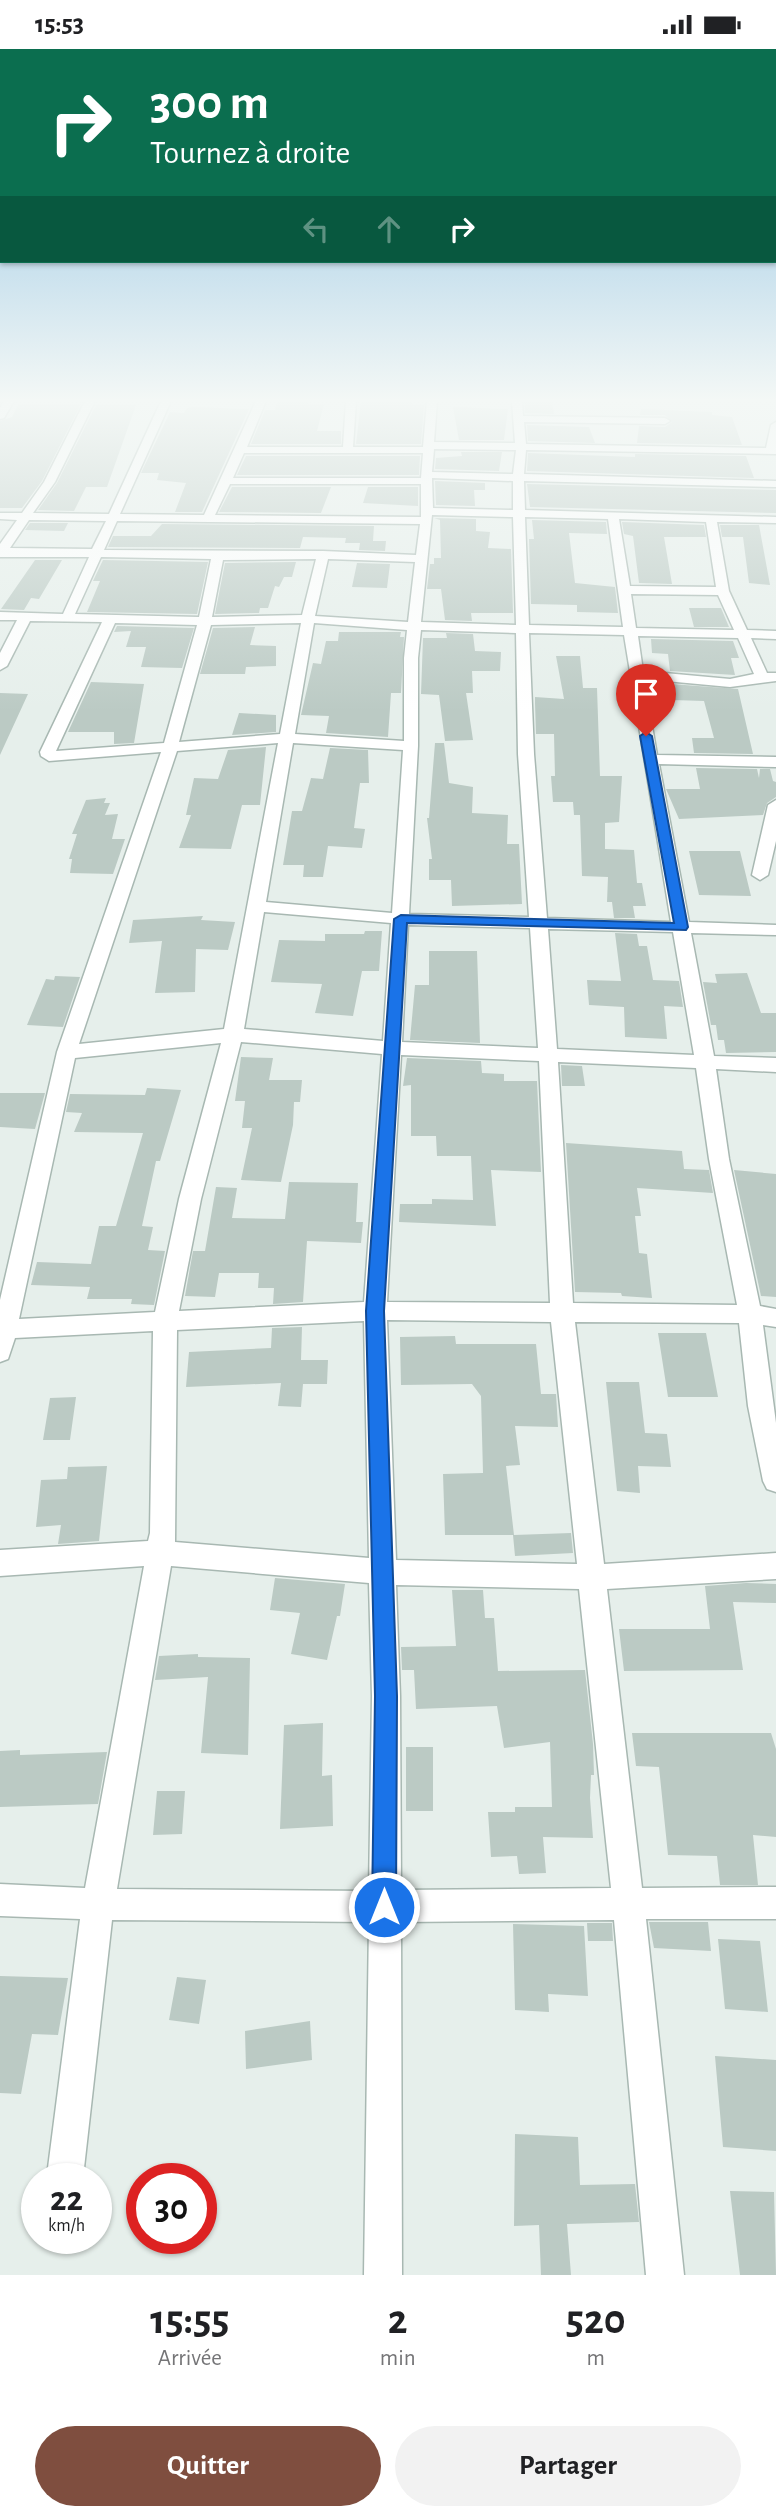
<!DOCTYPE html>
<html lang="fr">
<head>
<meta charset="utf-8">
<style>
	:root { --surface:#fff; --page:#f2f2f2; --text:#202124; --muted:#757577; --accent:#7f4e3f }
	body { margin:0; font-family:"Alegreya Sans",sans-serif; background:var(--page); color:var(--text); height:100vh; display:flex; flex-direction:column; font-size:26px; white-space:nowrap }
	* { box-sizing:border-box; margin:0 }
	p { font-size:23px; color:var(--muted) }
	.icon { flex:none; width:38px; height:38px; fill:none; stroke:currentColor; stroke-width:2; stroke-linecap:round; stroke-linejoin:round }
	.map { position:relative; height:2226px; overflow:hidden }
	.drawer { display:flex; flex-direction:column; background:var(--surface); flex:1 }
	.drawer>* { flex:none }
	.banner { position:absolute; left:0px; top:0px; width:777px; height:214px; box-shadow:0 2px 5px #0004; background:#0b6e4f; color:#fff; overflow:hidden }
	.speed { position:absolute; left:21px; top:2114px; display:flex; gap:14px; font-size:35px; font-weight:700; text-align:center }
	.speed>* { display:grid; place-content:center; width:91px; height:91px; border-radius:50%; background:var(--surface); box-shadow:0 2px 5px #0004; line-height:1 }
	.speed small { font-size:18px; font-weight:400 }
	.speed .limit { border:10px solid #d22; background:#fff; color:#111 }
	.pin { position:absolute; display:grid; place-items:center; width:60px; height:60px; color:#fff; margin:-72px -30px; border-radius:50% 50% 50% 0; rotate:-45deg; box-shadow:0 0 7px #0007 }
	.pin .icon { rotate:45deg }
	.me { position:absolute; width:77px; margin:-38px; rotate:0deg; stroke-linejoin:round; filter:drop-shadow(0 0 5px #0008) }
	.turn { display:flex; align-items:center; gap:24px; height:147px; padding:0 35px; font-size:32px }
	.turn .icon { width:91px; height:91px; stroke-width:2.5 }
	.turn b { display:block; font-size:49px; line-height:60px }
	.lanes { display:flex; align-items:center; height:66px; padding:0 35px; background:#0003; justify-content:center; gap:35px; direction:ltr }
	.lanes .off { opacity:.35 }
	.eta { display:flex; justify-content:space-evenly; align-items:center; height:119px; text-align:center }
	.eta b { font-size:42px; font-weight:700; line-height:49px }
	.button { display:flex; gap:14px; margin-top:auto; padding:14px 35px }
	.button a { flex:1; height:80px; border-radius:42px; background:var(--accent); color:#fff; font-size:28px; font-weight:700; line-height:80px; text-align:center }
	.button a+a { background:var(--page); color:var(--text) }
	.status { display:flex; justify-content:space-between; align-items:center; height:49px; padding:0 35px; background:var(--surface); direction:ltr }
	.status svg { height:19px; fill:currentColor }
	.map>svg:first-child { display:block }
	.building { fill:#bbcac4 }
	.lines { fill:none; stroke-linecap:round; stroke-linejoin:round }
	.minor-casing { stroke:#a8b8b2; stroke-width:3 }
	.minor { fill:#fff; fill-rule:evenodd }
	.route { fill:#1a73e8; stroke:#114b97; stroke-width:2 }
</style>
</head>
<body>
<div class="status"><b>15:53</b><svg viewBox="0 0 49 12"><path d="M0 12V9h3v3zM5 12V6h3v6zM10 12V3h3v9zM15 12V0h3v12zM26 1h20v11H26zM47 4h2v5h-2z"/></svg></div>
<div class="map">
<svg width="776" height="2226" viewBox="0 0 776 2226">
	<rect width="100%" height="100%" fill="#e6efeb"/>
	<!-- building -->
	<path class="building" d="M277 352H309L308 355H324L317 382H341V395H251L265 361H275Z
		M361 352 412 353V356H424L421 395H356Z
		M525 352H552L554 365 525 364Z
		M81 355 42 432 22 459H0V372L12 368 18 356Z
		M96 356H136L107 438H86L74 462 38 461 57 434Z
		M193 358 249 360 202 463H175L186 434 157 431 159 424H141L170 363 184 364 187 359Z
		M453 358 508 360 504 391H459Z
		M641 360 712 363V366L732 368 742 396 637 394 639 377 665 378 672 373 665 366H640Z
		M527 376 589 378 595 394 528 392Z
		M461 403H502L499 422 435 420 436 409 462 407Z
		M528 404 635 408V405L746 407 754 429 527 422Z
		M246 407H420L419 426H237Z
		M435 432 485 434V441H474L475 457 436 456Z
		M527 435 776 441V464L530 458Z
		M232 438H331L321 464 219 463Z
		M368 438H418V457L363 454Z
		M434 469 476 470V482L490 483 488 499 511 500 513 564H471L472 572 445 571 441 540H427L430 515H434V509H441L440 471Z
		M532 471 606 473 607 485 569 484 575 534 615 538 618 564 577 563V556L531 555 529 490H534Z
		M622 473 704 476 706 488H664L672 535 639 534 633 487 624 485Z
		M30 474H68L64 482 25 481Z
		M162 475 374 477 373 492H386L385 502 359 501 360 494H345L346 489 303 488 300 499 108 498 113 487H151Z
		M720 476H759L770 536 749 534 743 488H722Z
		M35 511H62L39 550 31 549 24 561 1 560Z
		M103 511 208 513 197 565 87 563 100 532H93Z
		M296 513 292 528H284L279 538 275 537 268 559H260L259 564 215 565 225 514Z
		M357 514 390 515 387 539 352 538Z
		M689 559H721L729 578H694Z
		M117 577 194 579 182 619 141 618 146 598H126L131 582 114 583Z
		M255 578 250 596 276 597V617L246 618 245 625H200L213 579Z
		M339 583H401L400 588H404L401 644H391L388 688 326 684 329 667 301 666 313 614 321 615 326 592H338Z
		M446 584 473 585 475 602 501 603 500 622H472L473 644H466L473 691 445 692 439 646 421 645 423 589H447Z
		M651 590 733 592 739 609H731L735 626 670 622 668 605 652 604Z
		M556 607H580L583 639H597L600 727H622L619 773 605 774V800L634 801 637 834H642L646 857H633L635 869H614L612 853H607L608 828 582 827 580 766H574L573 753H553L551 727H555L554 685H536L535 654V648L564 650Z
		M91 633 144 635 134 694 114 695V683H68Z
		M671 635 738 640 753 705 694 704 692 689H714L704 652 673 651Z
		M0 644 28 645 0 706Z
		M239 664 276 666V683L232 686Z
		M435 694H444L449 734 473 738 472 764 508 766 507 795H519L522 855 452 857 451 831H429V810H432L427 769H429Z
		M266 698 260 756H242L231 800 179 799 191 766H186L194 729 218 730 228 701Z
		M330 699 368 701 369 734H360L354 779 365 780 362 799 328 797 323 828H303L304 816H283L292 762H302L311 729 323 730Z
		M696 719 757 720 759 729 760 720H770L773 732 776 733V748L767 754 763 766 679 770 666 740H700Z
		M106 749 104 754H110L105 766 118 765 112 790H125L113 825 70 824 72 810H69L77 785H72L86 751Z
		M689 802H740L751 847 699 846Z
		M203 867 201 871 235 873 228 901 196 900 195 943 155 944 162 892 129 894 133 871Z
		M365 882H382L379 922H362L353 967 315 964 322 935 271 933 279 891 325 892V885H364Z
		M615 884 637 885 639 897H647L653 931 679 932 683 958 664 957 667 990 625 988 624 958 589 956 587 931 621 932Z
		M429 902H477L480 994 410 991 415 936H429Z
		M747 924 761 964H776V1003L726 1004 724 991H718L716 976H711L703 933 717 934 715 925Z
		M55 927 80 928 63 978 27 976 46 930 54 931Z
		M241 1008 273 1009 269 1031H302L300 1053H294L293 1076 281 1133 241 1131 252 1079H242L245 1052H235Z
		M407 1009 481 1012 482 1024 504 1025V1032H537L541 1123 491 1121 496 1177 399 1173 400 1155H432V1150L473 1151 471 1107H437L436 1087H411V1036L403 1037Z
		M561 1016 582 1017 585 1037H562Z
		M147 1039 181 1041 160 1112H156L142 1177 153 1178 148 1201 165 1202 154 1256 131 1255 132 1250H87L90 1238 31 1236 37 1213 91 1215 99 1177H116L143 1084 74 1083 82 1064 66 1063 70 1045 145 1046Z
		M0 1044H45L35 1080 0 1078Z
		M566 1094 682 1102 684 1120 709 1121 713 1144 637 1139 641 1167H635L639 1204 647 1205 652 1249 622 1247 621 1244 575 1243Z
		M734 1121 776 1125V1248L761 1247Z
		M289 1133 358 1134 356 1173H363L361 1194 307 1192 303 1253 273 1255 274 1239H258L259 1224H219L215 1248 185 1247 193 1202H205L216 1138 237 1139 232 1169 285 1170Z
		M302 1278 301 1311H328L327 1335H303L301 1358 278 1357 281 1334 186 1338 189 1303 271 1299 272 1279Z
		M658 1284H706L718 1348H668Z
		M455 1287 456 1295H536L541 1345H556L558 1378 515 1377 520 1416 506 1417 514 1486 571 1484 573 1504 515 1507 513 1486H445L443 1425 483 1424 481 1347 472 1335 401 1336 400 1288Z
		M606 1333H639L645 1384 667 1385 671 1418 638 1417 640 1444 617 1442Z
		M76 1348 70 1391H43L50 1349Z
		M107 1417 99 1492 58 1495 61 1476 36 1478 41 1431 67 1430 68 1418Z
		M275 1529 345 1535 340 1567H337L327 1611 291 1605 300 1564 270 1561Z
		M746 1534 776 1535V1554L733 1553 743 1621 624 1622 619 1580H710L705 1537Z
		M452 1541H483L485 1569H494L498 1622 585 1621 593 1695 594 1726H591L590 1749 593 1789 543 1788 546 1824 519 1825 517 1807 491 1808 488 1763H515V1758H552L550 1693 504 1699 497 1657 416 1660 414 1621H402L401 1598 456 1597Z
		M198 1605V1608L250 1609 248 1706 201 1704 208 1628 155 1631 159 1607Z
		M323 1674 322 1727 332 1726 333 1777 280 1780 284 1676Z
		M632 1684H771L776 1700V1788L753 1786 758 1836H720L717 1807 668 1806 659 1718 636 1717Z
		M406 1698H433V1762H406Z
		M20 1701V1706L107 1703 98 1755 0 1758V1702Z
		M157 1742H185L182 1785 153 1786Z
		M649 1873H708L711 1902 654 1899Z
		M587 1874H612L613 1892H588Z
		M513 1875 584 1877 588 1947 548 1945 549 1963 515 1961Z
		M718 1890 760 1892 768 1963 725 1960Z
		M0 1927 68 1929 58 1986 32 1985 21 2045 0 2044Z
		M177 1928 206 1931 199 1975 169 1971Z
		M310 1972 312 2011 246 2020 245 1982Z
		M715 2007 776 2011V2102L723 2098Z
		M515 2085 578 2088 580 2136 635 2135 639 2173 567 2175 571 2226H541L539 2176 514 2177Z
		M730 2142 774 2143 776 2226H740Z"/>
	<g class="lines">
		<defs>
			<path id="minor" d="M4 352H14L4 369 0 370V359Z
				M85 352H95L55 433 33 464 109 465 161 352H171L120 465 204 466 256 352H266L247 398H343L346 352H356L353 398H423L427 352H437L434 393 515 394 512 352H522L523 367 665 369 670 372 665 375 524 373 526 395 766 399 771 376 776 373V405L526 401 524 425 776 432V438L524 432 525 461 776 468V474L717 473 729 542 747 581 776 582V590L751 589 767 624H776V632L730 638 644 630 657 706 776 708V718L659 715 689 873 776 876V886L691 884 714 1007 776 1009V1023L716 1020 729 1110 760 1257 776 1260V1278L763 1276 776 1374V1443L767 1440 763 1432 748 1357 739 1274 575 1273 604 1515 776 1504V1530L607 1540 642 1839 776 1838V1870H646L684 2226H646L614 1871 401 1873 402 2226H364L369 1873 112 1871 84 2119 79 2130H53L48 2119 80 1870 0 1867V1835L85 1839 144 1517 0 1527V1501L148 1492 150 1484 153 1282 15 1289 8 1310 0 1313V1251L57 1003 161 703 49 712 41 707 40 703 102 573 30 572 7 617 0 621V604L17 571H0V563L63 565 89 508H0V495L17 471 0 470V464H22L44 433ZM434 400 516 401 513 425 432 423ZM244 404H423L421 429H233ZM432 429 513 432V461L433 459ZM230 435H421V468L215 466ZM432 466 513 468 516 576 421 573ZM525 468 608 470 623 578 529 576ZM619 470 706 473 716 538 630 537ZM29 471 106 472 92 500 10 499ZM117 472 420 475 416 506 323 502 104 501ZM101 508 211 510 199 568 75 565ZM316 510 302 566 212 568 223 511ZM328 510 415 513 408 573 315 567ZM631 545 718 546 734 581 636 579ZM115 574 197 576 164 694 56 702ZM301 574 280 685 179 693 211 576ZM314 574 407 581 404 609V692L295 685ZM421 581 516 584 518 705 529 868 409 865 418 697V609ZM529 584 624 586 671 873 547 869 534 705ZM638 587 738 589 754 625 730 630 643 622ZM278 694 224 980 79 995 177 702ZM293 694 403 701 392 864 266 853ZM264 863 391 874 383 992 244 980ZM408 876 530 879 538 999 402 993ZM548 880 673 883 694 1006 557 1000ZM241 993 382 1005 364 1253 179 1262 201 1150ZM221 994 179 1150 155 1263 19 1270 75 1009ZM401 1006 539 1012 550 1254 387 1253ZM558 1013 696 1019 709 1110 737 1256 573 1254ZM387 1271 551 1273 577 1515 396 1511ZM364 1272 369 1509 175 1493 177 1281ZM171 1517 369 1534 372 1647 369 1842 117 1840ZM396 1536 579 1540 611 1839 401 1841 400 1647Z
				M776 751V792L768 826 760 831 752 826 768 756Z"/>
		</defs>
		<!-- minor casing -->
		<use href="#minor" class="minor-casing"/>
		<!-- minor -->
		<use href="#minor" class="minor"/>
	</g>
	<!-- sky -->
	<linearGradient id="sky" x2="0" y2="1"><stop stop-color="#84bce0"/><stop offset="0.53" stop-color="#f4f8f6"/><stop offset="1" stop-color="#f4f8f6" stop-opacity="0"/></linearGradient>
	<rect width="776" height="663" fill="url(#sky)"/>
	<!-- route -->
	<path class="route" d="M646 683 652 687 688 878 686 881 407 874 384 1262 397 1647 396 1858 393 1867 384 1871 375 1867 372 1858 375 1647 366 1262 394 870 401 866 674 874 640 687Z"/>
</svg>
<div class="speed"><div>22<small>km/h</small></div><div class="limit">30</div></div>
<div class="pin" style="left:646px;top:687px;background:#d93025"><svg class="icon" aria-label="arrive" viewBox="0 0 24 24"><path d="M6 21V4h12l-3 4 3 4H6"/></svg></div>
<svg class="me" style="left:384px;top:1858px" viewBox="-20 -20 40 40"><circle r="17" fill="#1a73e8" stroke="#fff" stroke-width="3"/><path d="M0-11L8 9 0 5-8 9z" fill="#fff"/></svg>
<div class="banner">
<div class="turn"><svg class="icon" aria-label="right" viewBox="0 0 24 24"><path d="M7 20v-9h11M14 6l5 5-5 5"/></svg><div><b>300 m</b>Tournez à droite</div></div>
<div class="lanes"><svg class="icon off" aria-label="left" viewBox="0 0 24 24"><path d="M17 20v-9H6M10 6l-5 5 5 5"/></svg><svg class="icon off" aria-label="ahead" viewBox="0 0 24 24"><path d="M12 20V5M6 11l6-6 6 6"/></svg><svg class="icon" aria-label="right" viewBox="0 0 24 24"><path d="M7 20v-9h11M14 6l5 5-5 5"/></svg></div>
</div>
</div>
<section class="drawer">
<div class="eta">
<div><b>15:55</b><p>Arrivée</p></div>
<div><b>2</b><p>min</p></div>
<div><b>520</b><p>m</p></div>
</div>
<div class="button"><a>Quitter</a><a>Partager</a></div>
</section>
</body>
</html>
